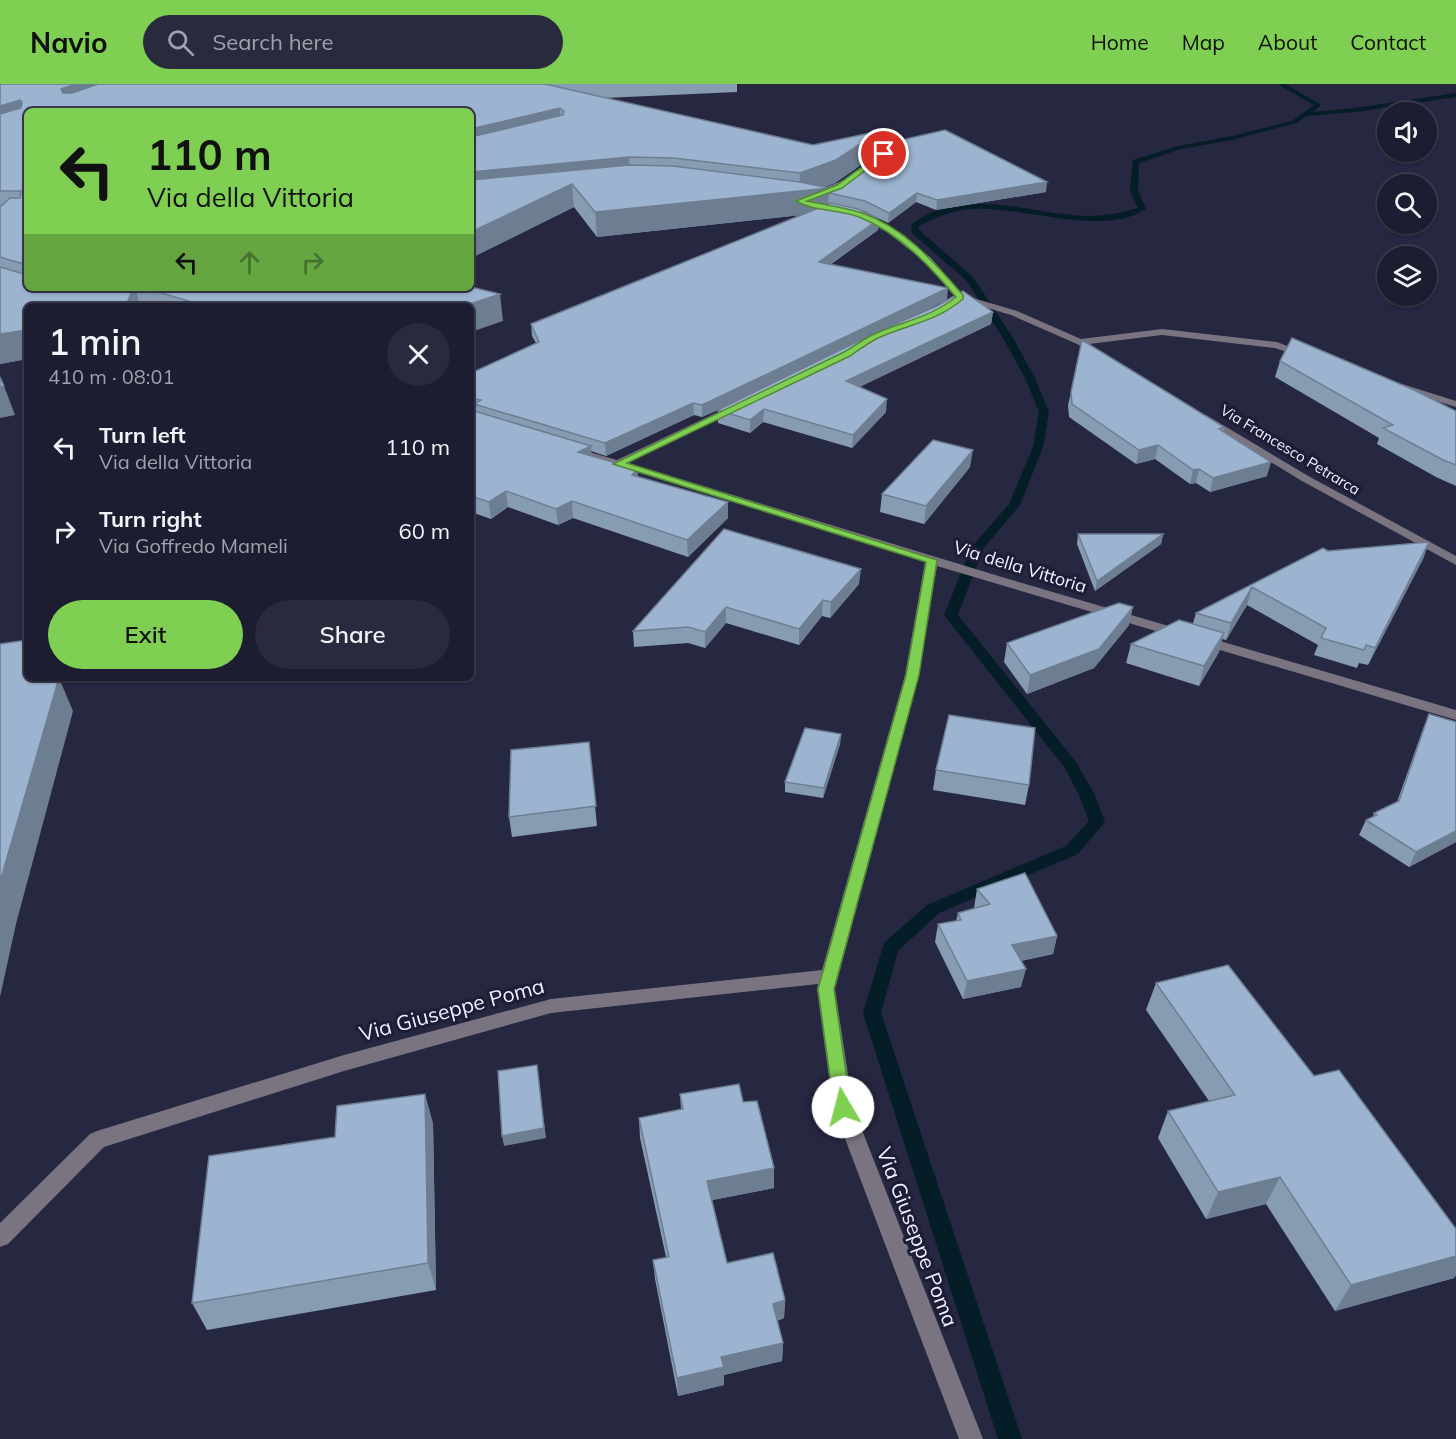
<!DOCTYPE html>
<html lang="en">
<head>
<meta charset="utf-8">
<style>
	:root { --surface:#1c1d31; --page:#292a3d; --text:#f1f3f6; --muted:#a0a2ab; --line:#3a3b4d; --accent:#7fd052 }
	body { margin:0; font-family:Mulish,sans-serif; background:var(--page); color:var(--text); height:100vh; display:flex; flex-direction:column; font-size:22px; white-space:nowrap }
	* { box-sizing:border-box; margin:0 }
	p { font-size:20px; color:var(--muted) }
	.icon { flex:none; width:33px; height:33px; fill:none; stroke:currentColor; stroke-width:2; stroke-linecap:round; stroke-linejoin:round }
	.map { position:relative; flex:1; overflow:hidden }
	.side { position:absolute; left:24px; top:219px; width:450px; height:378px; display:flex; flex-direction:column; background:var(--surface); border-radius:9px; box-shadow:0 2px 4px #0004,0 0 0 2px var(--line) }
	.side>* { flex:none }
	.hud { position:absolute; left:24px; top:24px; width:450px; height:183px; border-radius:9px; box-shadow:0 2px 4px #0004,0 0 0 2px var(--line); background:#7fd052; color:#111; overflow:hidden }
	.fabs { position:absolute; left:1377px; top:18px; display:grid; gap:12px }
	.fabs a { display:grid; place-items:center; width:60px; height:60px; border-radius:50%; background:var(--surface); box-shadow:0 2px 4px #0004,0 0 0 2px var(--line); font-size:30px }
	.pin { position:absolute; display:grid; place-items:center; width:51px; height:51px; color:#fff; margin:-26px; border:3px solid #fff; border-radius:50%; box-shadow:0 2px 6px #0007 }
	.me { position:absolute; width:66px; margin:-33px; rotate:352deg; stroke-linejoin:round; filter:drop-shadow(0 0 4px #0008) }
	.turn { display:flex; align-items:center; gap:21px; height:126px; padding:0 24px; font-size:27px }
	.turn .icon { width:78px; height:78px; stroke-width:2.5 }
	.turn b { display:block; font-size:42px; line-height:51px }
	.lanes { display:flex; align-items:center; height:57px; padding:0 24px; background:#0003; justify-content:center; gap:30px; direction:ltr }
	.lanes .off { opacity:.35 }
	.round { display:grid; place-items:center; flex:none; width:63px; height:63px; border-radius:32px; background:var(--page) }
	.head { display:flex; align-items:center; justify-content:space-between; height:102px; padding:0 24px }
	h1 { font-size:36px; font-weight:600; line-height:45px }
	.primary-button { display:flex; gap:12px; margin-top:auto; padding:12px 24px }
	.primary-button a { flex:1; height:69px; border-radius:36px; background:var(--accent); color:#111; font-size:24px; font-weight:600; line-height:69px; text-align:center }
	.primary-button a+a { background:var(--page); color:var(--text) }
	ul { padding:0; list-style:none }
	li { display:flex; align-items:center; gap:18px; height:84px; padding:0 24px }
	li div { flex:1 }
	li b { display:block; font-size:22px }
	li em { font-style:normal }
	header { display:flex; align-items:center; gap:36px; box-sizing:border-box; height:84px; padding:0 30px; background:var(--accent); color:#111 }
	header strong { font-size:28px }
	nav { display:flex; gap:33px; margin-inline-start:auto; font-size:21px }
	.search { width:420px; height:54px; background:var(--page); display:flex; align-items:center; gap:15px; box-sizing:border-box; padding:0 21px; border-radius:33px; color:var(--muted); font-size:22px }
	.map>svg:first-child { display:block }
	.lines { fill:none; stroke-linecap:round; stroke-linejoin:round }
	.stream { fill:#041d26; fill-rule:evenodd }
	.minor { fill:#7a7380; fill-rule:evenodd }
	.wall { fill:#879bb3 }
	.shaded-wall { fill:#6e7e92 }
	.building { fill:#9db4d0; stroke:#6e7e92; stroke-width:1.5 }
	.route { fill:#7fd052; stroke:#538735; stroke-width:1.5 }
	.labels { text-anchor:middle; stroke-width:6; stroke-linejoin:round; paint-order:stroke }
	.far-street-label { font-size:15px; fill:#eff1ff; stroke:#1d1d37 }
	.street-label { font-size:18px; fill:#eff1ff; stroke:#1d1d37 }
	.near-street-label { font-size:21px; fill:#eff1ff; stroke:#1d1d37 }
</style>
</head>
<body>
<header>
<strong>Navio</strong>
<div class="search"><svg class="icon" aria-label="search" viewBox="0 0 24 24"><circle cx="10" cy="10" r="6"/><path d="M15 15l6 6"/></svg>Search here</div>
<nav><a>Home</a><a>Map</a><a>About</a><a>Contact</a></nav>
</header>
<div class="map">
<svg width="1456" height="1355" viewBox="0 0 1456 1355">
	<rect width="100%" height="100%" fill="#262741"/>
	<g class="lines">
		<!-- stream -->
		<path class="stream" d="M1278 0H1285L1320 20V22L1313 28 1355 24 1456 9V13L1355 28 1307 32 1296 39 1232 56 1181 65 1139 79 1138 107 1146 125C1102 154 1022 121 972 125 952 126 936 134 919 142V146L973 193 1013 254 1035 294 1049 328 1043 363 1020 421 983 465 958 531 1076 678 1095 711 1105 738 1078 770 939 829 898 867 881 929 1022 1355H998L863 929 884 859 927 821 1066 762 1089 737 1079 711 1065 684 944 531 971 464 1009 420 1033 363 1039 328 1025 294 1003 254 967 197 912 149 911 141C962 100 1030 131 1087 132 1105 132 1121 129 1138 124L1130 107 1133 76 1178 62 1232 52 1292 37 1314 21Z"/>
		<!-- minor -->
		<path class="minor" d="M858 129H864L893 144 931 174 963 211 1017 227 1081 255 1162 245 1277 258 1310 271 1305 274 1275 264 1162 251 1089 260 1103 269 1095 271 1077 260 1011 231 957 215 925 178 887 148 858 133Z
			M1402 300 1456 317V323L1398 305V301Z
			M735 320 739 321V325L628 379 1005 494 1456 626V636L937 482 919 591 835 905 853 1023 983 1355H959L833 1023 817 905 818 900 551 929 344 987 104 1063 8 1160 0 1163V1139L90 1050 97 1047 344 971 551 915 822 886 905 591 925 478 567 366 572 363 617 376Z
			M1206 331 1310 393 1456 472V481L1302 397 1202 336 1201 334Z"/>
	</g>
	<!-- wall -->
	<path class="wall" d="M0 0H737V8L605 14 813 61 880 47 878 69 835 99 824 103 1046 108 936 126 916 118 888 139 864 127 860 126 879 135 878 146 830 181 947 216 904 236 993 228 991 240 859 303 886 328 852 364 763 338 750 349 718 339V326L702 333 694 331 606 372 591 367V372L637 385 638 393 728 434 688 473 573 434 558 441 508 423 491 435 471 428V326L476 328 475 327 471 325V289L536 259 532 252 531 240 801 131 597 153 574 123 471 174V27H27V204H471L503 237 471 222H27V275L0 280Z
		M1280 277 1456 327V402L1436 393 1377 360 1379 354 1275 293Z
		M1071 308 1224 343 1223 348 1267 392 1210 408 1196 399 1190 400 1155 375 1136 380 1069 333 1068 321Z
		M970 383 924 440 880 428 882 410Z
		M724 445 859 500 830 534 822 532 799 561 726 539 705 564 688 559 634 563 633 547Z
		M1078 450H1163L1161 460 1095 507 1077 460Z
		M1429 458 1423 475 1368 581 1359 579 1357 584 1314 571 1318 561 1247 521 1226 556 1222 555 1219 568 1199 602 1126 579 1131 560 1193 539 1196 529 1328 467Z
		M1129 541 1094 584 1027 610 1004 578 1007 559Z
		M1429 630 1456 638V758L1409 783 1359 751 1366 736 1373 733 1374 729 1397 718 1423 645Z
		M841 650 840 660 823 714 785 708V698Z
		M589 658 597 742 512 753 509 733Z
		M936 686 1029 701 1025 721 933 706Z
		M977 805 1057 852 1053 870 1021 877V903L963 915 935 858 938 840 956 837 958 829 975 824H974Z
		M1156 899 1314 992 1456 1145V1191L1454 1194 1335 1227 1266 1120 1206 1135 1158 1054 1168 1027 1209 1017 1146 926Z
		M680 1010 743 1018 774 1084V1104L712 1116 727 1179 785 1216 784 1234 777 1237 783 1259 782 1277 724 1291V1301L678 1312 655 1195 653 1176 666 1173 640 1054 639 1034 681 1025Z
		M433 1039 436 1206 207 1246 192 1219Z"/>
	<!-- shaded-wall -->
	<path class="shaded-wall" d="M76 0H94L98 14 67 26 61 5Z
		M20 16 26 37 0 45V22Z
		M560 24 561 45 471 67V45Z
		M880 47 878 69 835 99 818 105 829 104 828 128 597 153 595 128 799 107 800 89Z
		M629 73 630 96 572 100 574 123 471 174V88Z
		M1047 98 1046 108 936 126 937 116Z
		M917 109 916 118 888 139 889 129Z
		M879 135 878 146 818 189 819 178Z
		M133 204H135L140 222H126Z
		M948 204 947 216 702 333V321Z
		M500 210 503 237 471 248V222H464Z
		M993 228 991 240 845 310 846 297Z
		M27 246V275L0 280V250Z
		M4 302 15 331 0 334V303Z
		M887 315 886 328 852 364 853 351Z
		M693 319 694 331 606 372 605 359Z
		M764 325 763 338 750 349V336Z
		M1158 361 1155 375 1136 380 1139 366Z
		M591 362 592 378 578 368Z
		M973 366 970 383 924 440 926 422Z
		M1271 378 1267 392 1210 408 1213 394Z
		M637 385 638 402 632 391Z
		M1199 385 1196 399 1190 400 1193 386Z
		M506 407 508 423 491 435 489 418Z
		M572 417 573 434 558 441 556 425Z
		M728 418V434L688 473 687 456Z
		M1163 450 1161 460 1095 507 1097 497Z
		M1429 458 1423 475 1368 581 1375 564Z
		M861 485 859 500 830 534 831 518Z
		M1252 503 1247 521 1226 556 1231 539Z
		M823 516 822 532 799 561V545Z
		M726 523V539L705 564V548Z
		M1133 523 1129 541 1094 584 1027 610 1030 591Z
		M1224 549 1219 568 1199 602 1204 582Z
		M59 594 73 627 16 840 0 913V798Z
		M841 650 840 660 823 714 824 704Z
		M1456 747V758L1409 783 1416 768Z
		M1057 852 1053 870 1008 879 1012 861Z
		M1026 885 1021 903 963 915 967 897Z
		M537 981 546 1054 504 1062 502 1052Z
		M425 1010 433 1039 436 1206 428 1179Z
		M774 1084V1104L708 1117 707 1097Z
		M1280 1093 1266 1120 1206 1135 1218 1108Z
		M1456 1172V1191L1454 1194 1335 1227 1351 1201Z
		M785 1216 784 1234 772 1238 773 1220Z
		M783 1259 782 1277 724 1291V1301L678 1312 677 1294 721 1273Z"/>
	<!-- building -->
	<path class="building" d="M0 0H76L61 5 63 9H72L98 0H545L813 61 880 47 836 76 800 89 674 74 629 73 471 88V53L563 31 564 27 560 24 471 45V27H27V181L0 173V123L10 114H20L21 107H0V30L21 24 22 18 20 16 0 22Z
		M945 46 1047 98 937 116 917 109 889 129 865 117 829 109V104H826L844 97 888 64 906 55Z
		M629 81 673 82 800 98 829 104 595 128 572 100 471 148V96Z
		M831 119 858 125 879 135 819 178 948 204 702 321 693 319 605 359 474 320 481 316 471 314V289L539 258 531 240Z
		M0 183 27 191V204H133L126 222H27V246L0 250Z
		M471 203 500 210 464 222H206L144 204Z
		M963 207 993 228 846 297 887 315 853 351 764 325 750 336 718 326 879 247 937 222Z
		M1292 254 1414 306 1456 327V381L1443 376 1383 344 1393 341 1280 277Z
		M1082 256 1224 343 1219 345 1271 378 1213 394 1199 385 1193 386 1158 361 1139 366 1072 320 1071 308Z
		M0 293 4 302 0 303Z
		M471 326 591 362 578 368 637 385 632 391 728 418 687 456 572 417 556 425 506 407 489 418 471 412Z
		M933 356 973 366 926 422 882 410Z
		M724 445 861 485 831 518 823 516 799 545 726 523 705 548 688 543 633 547Z
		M1078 450H1163L1097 497Z
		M1429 458 1375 564 1366 561 1364 566 1321 554 1326 544 1252 503 1231 539 1196 529 1323 464 1328 467Z
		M1119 519 1133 523 1099 565 1030 591 1007 559Z
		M1179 536 1224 549 1204 582 1131 560Z
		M27 556V594H59L0 798V560Z
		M1429 630 1456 638V747L1416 768 1366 736 1377 731 1374 729 1399 717Z
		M949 631 1035 644 1029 701 936 686Z
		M805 644 841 650 824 704 785 698Z
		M589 658 596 722 509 733 511 666Z
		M1025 789 1057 852 1012 861 1026 885 967 897 938 840 961 836 958 829 990 820 977 805Z
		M1228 881 1314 992 1339 986 1456 1145V1172L1351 1201 1280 1093 1218 1108 1168 1027 1235 1011 1156 899Z
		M537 981 544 1044 502 1052 498 987Z
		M739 1000 743 1018 757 1017 774 1084 707 1097 727 1179 773 1169 785 1216 773 1220 783 1259 721 1273 724 1283 677 1294 653 1176 669 1173 639 1034 683 1025 680 1010Z
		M425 1010 428 1179 192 1219 209 1072 335 1053 337 1022Z"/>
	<!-- route -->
	<path class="route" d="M881 69 887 70 842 104 807 117C825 121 845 123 862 129 904 143 935 179 963 211V215C934 239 911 239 878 254 868 259 859 266 850 272L627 379 937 476 919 591 834 905 851 1023 849 1028 843 1030 836 1028 834 1023 818 905 906 591 926 478 613 380 844 268C853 263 862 256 872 251 902 237 928 235 956 213 929 181 899 149 859 133 840 125 814 128 796 117L837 101Z"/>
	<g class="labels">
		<!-- far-street labels -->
		<g class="far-street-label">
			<text transform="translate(1290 366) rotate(31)" y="5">Via Francesco Petrarca</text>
		</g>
		<!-- street labels -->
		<g class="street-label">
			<text transform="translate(1020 483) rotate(17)" y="6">Via della Vittoria</text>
		</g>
		<!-- near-street labels -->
		<g class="near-street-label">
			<text transform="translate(452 926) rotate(-15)" y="7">Via Giuseppe Poma</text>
			<text transform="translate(917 1153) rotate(69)" y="7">Via Giuseppe Poma</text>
		</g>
	</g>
</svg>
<div class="fabs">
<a><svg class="icon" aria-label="sound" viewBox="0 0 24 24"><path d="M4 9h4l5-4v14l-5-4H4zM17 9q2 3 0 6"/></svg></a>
<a><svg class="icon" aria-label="search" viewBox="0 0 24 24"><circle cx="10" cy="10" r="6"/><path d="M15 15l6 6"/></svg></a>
<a><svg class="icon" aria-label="layers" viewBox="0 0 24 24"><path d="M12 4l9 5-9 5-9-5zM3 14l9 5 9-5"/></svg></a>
</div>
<div class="pin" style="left:884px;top:70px;background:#d93025"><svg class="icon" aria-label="arrive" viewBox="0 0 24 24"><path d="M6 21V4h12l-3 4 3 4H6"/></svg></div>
<svg class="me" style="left:843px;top:1023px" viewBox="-20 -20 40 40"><circle r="19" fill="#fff"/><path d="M0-13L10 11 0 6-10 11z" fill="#7fd052"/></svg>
<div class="hud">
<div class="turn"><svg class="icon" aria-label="left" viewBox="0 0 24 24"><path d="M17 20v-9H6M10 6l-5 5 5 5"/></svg><div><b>110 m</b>Via della Vittoria</div></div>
<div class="lanes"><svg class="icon" aria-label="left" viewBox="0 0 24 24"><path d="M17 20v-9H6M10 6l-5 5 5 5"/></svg><svg class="icon off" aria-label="ahead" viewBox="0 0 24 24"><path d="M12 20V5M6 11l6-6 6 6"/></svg><svg class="icon off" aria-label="right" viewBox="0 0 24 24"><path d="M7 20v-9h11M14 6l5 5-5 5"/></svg></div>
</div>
<section class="side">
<div class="head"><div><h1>1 min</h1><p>410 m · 08:01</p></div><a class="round"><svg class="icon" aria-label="close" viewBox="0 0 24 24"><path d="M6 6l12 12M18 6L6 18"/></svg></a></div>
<ul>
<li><svg class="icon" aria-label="left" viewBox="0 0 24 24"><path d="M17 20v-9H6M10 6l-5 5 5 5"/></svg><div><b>Turn left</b><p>Via della Vittoria</p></div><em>110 m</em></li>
<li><svg class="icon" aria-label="right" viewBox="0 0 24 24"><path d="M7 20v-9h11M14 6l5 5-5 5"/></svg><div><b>Turn right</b><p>Via Goffredo Mameli</p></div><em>60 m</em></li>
</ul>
<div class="primary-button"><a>Exit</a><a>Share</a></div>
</section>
</div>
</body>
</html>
